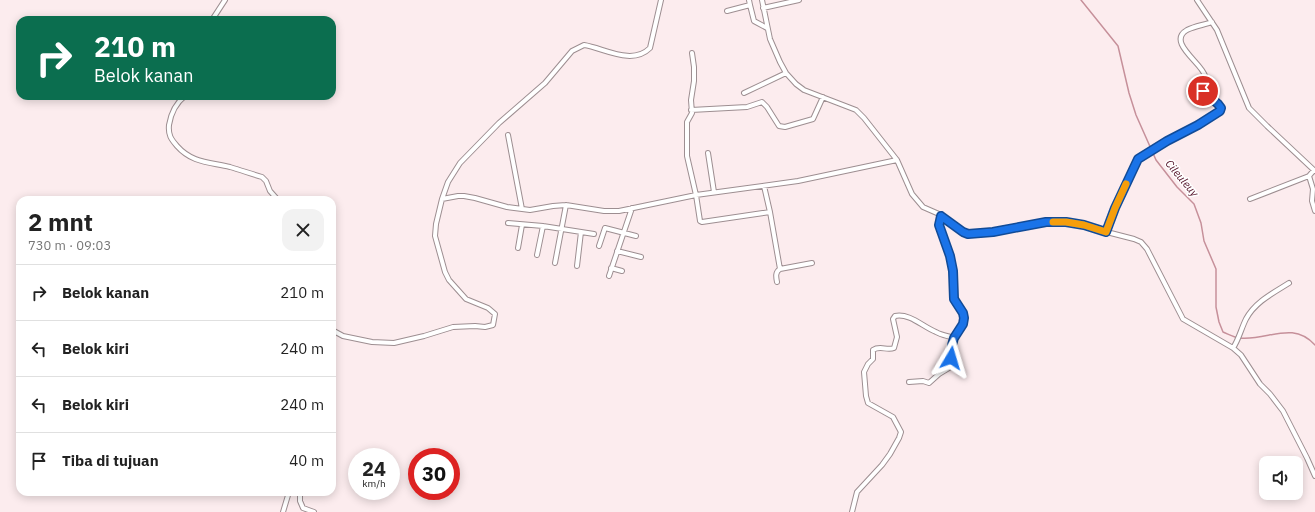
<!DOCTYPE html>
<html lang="id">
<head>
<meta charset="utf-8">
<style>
	:root { --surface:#fff; --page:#f2f2f2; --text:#222; --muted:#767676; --line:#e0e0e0 }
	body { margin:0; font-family:"IBM Plex Sans",sans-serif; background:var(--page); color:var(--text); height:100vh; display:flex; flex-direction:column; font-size:15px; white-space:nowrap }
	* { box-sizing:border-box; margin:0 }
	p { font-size:13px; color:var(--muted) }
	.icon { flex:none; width:22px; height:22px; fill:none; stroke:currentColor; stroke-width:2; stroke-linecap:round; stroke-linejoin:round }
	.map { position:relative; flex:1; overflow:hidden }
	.panel { position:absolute; left:16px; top:196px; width:320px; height:300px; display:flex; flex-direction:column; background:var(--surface); border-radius:12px; box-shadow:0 2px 10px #0003 }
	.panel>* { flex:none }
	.hud { position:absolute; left:16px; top:16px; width:320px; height:84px; border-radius:12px; box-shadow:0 2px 10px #0003; background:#0b6e4f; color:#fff; overflow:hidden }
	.controls { position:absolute; left:1259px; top:456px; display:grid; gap:8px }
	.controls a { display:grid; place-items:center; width:44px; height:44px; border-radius:8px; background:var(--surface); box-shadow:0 2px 10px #0003; font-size:20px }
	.speed { position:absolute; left:348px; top:448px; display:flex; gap:8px; font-size:20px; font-weight:700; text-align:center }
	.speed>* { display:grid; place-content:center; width:52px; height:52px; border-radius:50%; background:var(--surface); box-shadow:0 2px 10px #0003; line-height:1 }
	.speed small { font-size:10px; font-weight:400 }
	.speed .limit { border:6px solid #d22; background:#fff; color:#111 }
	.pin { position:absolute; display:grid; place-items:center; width:34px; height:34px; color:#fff; margin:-17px; border:2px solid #fff; border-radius:50%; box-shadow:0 1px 4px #0007 }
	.me { position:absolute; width:44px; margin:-22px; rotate:7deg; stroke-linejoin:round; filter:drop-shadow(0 0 3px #0008) }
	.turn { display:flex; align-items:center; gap:14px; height:84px; padding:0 12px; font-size:18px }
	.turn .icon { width:52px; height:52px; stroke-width:2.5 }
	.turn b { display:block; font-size:28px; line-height:34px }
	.round { display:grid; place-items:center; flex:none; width:42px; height:42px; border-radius:12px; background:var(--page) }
	.headline { display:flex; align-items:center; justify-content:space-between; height:68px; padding:0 12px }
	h1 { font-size:24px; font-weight:700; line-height:30px }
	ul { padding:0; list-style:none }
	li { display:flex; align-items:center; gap:12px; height:56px; padding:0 12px; border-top:1px solid var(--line) }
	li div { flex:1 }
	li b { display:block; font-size:15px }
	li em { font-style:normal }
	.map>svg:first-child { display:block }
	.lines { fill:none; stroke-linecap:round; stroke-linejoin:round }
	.stream { stroke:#c6909a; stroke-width:1.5 }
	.street-casing { stroke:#9d8e91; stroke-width:6 }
	.street { stroke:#fff; stroke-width:4 }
	.route-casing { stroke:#114b97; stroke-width:10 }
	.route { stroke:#1a73e8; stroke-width:7 }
	.slow { stroke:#f59e0b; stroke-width:7 }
	.labels { text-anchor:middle; stroke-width:3; stroke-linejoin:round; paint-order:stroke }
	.water-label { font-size:11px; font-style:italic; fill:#4f0d23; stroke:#fff }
</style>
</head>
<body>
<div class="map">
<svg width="1315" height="512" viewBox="0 0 1315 512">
	<rect width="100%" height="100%" fill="#fcecee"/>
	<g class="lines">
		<!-- stream -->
		<path class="stream" d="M1081 0 1118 46 1129 93 1136 115 1156 160 1177 187 1194 204 1201 223 1204 241 1216 269V307L1219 322 1223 332C1228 334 1235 338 1240 338 1268 341 1292 320 1315 345"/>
		<defs>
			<path id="street" d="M762 0 770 39 780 62 786 73 796 84 804 90 856 110 864 118 897 160 912 194 923 207 939 214 963 232 968 234 993 232 1046 222H1065L1084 225 1099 230 1134 239 1141 242 1147 249 1183 319 1233 348 1241 355 1260 384 1270 394 1283 411 1307 458 1315 476
				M1197 0 1217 30 1249 108 1267 126 1315 171
				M750 5 754 21 767 28
				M763 8 799 0
				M727 11 750 5 749 0
				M212 20 225 0
				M692 53 694 67V81L691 100 692 113 687 122V156L696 195 700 221 702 222 770 212
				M744 93 786 73
				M185 96C176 103 171 113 169 125 168 135 171 139 177 146 192 163 209 162 230 167 240 170 252 174 262 177L266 181 270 191 278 200
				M691 110 747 107 762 102 767 107 779 126 785 127 813 119 823 97
				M508 135 522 209
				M708 153 714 192
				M1309 176 1313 189 1312 201 1315 211
				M764 186 770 212 780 269C775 272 776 277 777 282
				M442 199 458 196H464L475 198 507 207 530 210 553 206 566 205 604 211H619L696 195 798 181 897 160
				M1250 199 1309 176 1314 170
				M508 223 543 226 594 234
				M1106 232 1117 204 1138 159 1167 141 1198 125 1221 111V108L1203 91 1202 88C1204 84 1206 81 1205 76 1203 64 1166 42 1187 30 1195 26 1204 25 1212 22
				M599 246 605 228 636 236
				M518 248 522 225
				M617 251 641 257
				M537 255 543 226
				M555 263 566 205
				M577 266 581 232
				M611 268 622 271
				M780 269 812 263
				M609 276 632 208
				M332 330 343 336 372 342 394 343 424 336 453 327 475 326 485 327 493 325 495 314 488 308 466 299 449 280 445 272 435 236 436 224 442 199 448 182 460 163 499 123 545 83 572 51 584 45C604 48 632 66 650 48L661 0
				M1233 348C1239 339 1241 329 1246 319 1255 302 1273 293 1289 283
				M909 382 923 381 929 383 939 374 949 368 951 365V345L954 338 963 324 964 318 963 313 954 299 953 271 950 255 939 225 941 216
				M300 492V501L303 508 314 512
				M283 512 289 492
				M852 512 857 492 882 465 890 454 899 438 901 432 893 417 868 403 866 396 864 372 868 364 873 359V350C880 345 887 351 894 348L897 337 893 319 895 316C910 313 923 327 936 332 941 335 948 336 954 338"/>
		</defs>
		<!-- street casing -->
		<use href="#street" class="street-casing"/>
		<!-- street -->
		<use href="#street" class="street"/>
	</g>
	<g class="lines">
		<defs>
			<path id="route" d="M951 358 952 345 954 338 963 324 964 318 963 313 954 299 953 271 950 256 939 225 941 216 963 232 968 234 993 232 1046 222H1066L1084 225 1106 232 1115 208 1138 159 1167 141 1198 125 1220 111 1221 108 1218 104 1203 91"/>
		</defs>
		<!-- route casing -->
		<use href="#route" class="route-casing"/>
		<!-- route -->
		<use href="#route" class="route"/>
		<!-- slow -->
		<path class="slow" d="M1053 222H1066L1084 225 1106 232 1115 208 1126 184"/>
	</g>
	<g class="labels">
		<!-- water labels -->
		<g class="water-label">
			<text transform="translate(1182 178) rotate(50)" y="4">Cileuleuy</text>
		</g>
	</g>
</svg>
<div class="controls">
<a><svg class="icon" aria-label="sound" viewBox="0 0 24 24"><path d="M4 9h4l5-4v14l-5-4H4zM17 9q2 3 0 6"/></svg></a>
</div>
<div class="speed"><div>24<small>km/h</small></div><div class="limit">30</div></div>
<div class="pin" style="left:1203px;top:91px;background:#d93025"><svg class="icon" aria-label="arrive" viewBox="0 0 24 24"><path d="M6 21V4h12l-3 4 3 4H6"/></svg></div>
<svg class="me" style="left:951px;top:358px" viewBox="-20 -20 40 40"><path d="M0-17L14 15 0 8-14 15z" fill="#1a73e8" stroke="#fff" stroke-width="4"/></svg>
<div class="hud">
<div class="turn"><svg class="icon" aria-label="right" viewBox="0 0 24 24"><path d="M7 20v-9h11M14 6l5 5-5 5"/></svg><div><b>210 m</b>Belok kanan</div></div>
</div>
<section class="panel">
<div class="headline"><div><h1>2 mnt</h1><p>730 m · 09:03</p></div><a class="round"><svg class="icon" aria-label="close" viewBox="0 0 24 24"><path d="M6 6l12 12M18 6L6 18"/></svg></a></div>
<ul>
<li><svg class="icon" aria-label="right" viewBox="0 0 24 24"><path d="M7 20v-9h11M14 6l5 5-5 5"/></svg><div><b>Belok kanan</b></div><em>210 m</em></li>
<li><svg class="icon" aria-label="left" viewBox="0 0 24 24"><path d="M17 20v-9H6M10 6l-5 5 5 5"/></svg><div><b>Belok kiri</b></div><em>240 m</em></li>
<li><svg class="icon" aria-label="left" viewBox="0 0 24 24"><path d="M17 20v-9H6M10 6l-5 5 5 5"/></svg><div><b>Belok kiri</b></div><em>240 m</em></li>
<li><svg class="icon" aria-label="arrive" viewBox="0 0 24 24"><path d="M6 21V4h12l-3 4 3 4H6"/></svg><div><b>Tiba di tujuan</b></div><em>40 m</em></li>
</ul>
</section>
</div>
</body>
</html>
